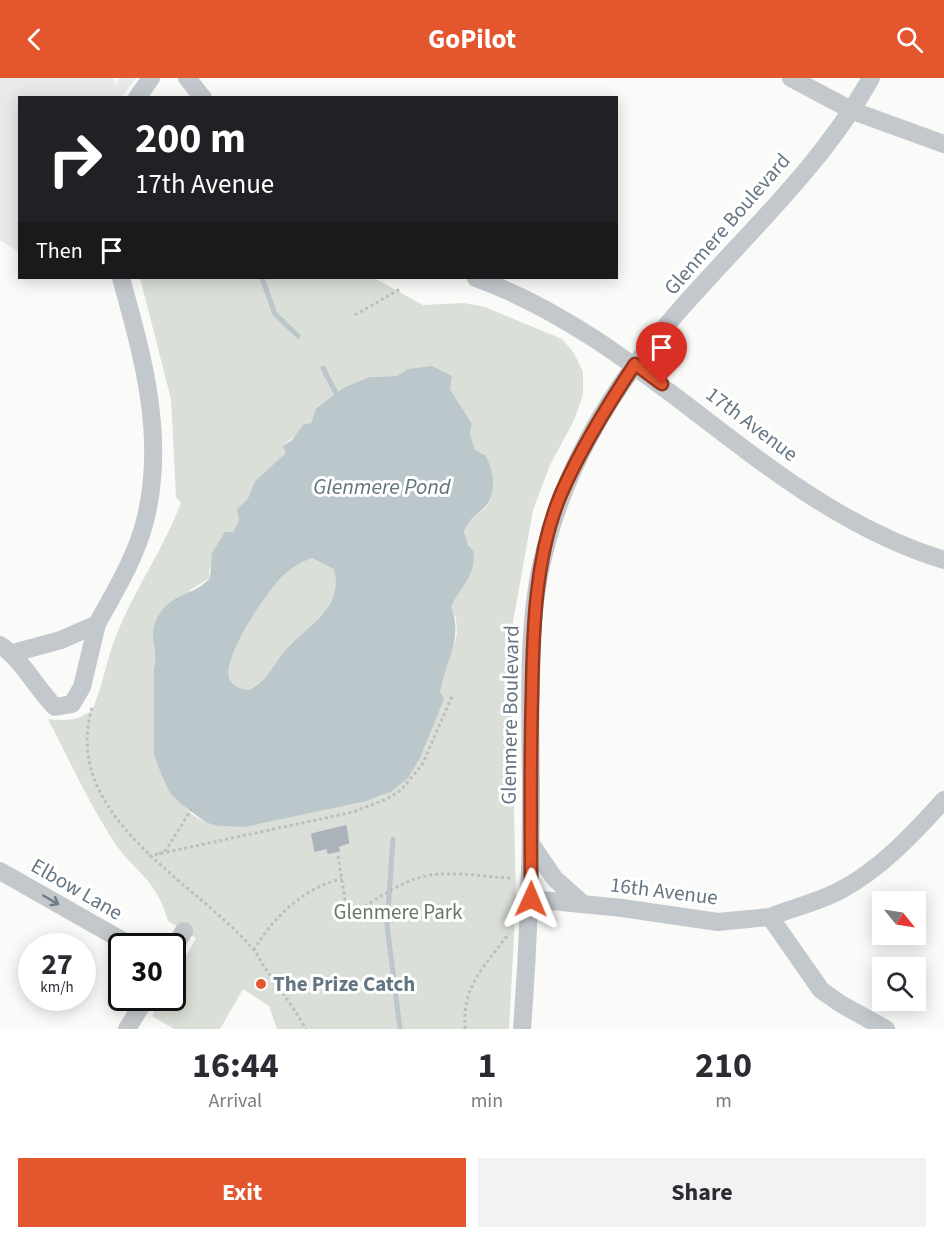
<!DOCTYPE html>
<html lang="en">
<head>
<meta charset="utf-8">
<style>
	:root { --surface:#fff; --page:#f2f2f3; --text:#2b2b33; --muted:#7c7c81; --accent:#e4572e }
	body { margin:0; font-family:"Source Sans 3",sans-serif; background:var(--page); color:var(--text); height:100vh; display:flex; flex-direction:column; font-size:22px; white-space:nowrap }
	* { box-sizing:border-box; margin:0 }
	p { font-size:20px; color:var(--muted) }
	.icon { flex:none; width:33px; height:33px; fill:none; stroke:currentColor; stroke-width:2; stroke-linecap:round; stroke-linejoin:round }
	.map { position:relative; height:951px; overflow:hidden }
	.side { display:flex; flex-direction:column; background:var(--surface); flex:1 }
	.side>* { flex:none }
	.top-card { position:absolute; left:18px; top:18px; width:600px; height:183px; border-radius:0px; box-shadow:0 3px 15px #0003; background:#202124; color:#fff; overflow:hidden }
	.needle { width:39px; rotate:120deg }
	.controls { position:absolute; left:872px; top:813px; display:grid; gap:12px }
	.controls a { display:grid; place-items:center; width:54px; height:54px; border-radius:0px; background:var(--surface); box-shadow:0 3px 15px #0003; font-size:30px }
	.speed { position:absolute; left:18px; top:855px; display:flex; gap:12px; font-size:30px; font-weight:700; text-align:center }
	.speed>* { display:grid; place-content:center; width:78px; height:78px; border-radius:50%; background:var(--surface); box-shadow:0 3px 15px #0003; line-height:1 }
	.speed small { font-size:15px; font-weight:400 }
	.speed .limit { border:3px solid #111; border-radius:9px; background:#fff; color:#111 }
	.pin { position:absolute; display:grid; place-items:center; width:51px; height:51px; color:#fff; margin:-62px -26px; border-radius:50% 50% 50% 0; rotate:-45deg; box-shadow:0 0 6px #0007 }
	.pin .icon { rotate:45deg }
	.me { position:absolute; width:66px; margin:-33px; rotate:1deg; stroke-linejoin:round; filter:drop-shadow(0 0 4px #0008) }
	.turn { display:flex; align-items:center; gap:21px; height:126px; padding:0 18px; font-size:27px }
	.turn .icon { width:78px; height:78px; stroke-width:2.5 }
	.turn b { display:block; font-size:42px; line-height:51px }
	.then { display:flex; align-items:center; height:57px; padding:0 18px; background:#0003; gap:12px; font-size:22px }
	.eta { display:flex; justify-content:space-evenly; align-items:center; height:102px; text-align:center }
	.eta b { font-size:36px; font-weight:700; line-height:42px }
	.cta { display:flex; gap:12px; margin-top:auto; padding:12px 18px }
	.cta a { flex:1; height:69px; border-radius:0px; background:var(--accent); color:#fff; font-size:24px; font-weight:700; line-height:69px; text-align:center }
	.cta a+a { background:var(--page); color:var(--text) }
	header { display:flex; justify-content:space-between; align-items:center; height:78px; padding:0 18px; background:var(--accent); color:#fff; font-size:27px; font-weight:700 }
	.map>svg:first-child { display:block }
	.built { fill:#e8e9e9 }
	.green { fill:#dadfd7; fill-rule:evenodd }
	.water { fill:#bbc7cb; fill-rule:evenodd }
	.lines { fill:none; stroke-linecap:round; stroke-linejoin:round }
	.stream { stroke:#bbc7cb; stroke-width:5 }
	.building { fill:#aab3b9; stroke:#dcdcda; stroke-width:1.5 }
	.path { stroke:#bbbfc2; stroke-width:3; stroke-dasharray:3 3; stroke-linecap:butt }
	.minor { stroke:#c3c8cc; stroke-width:18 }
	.oneway { stroke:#6a7a87 }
	.route-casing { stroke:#94391e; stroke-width:15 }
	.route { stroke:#e4572e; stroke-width:10 }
	.poi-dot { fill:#e4572e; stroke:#fff; stroke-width:2 }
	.labels { text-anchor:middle; stroke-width:6; stroke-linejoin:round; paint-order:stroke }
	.street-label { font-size:21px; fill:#657683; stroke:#fff }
	.park-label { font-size:21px; fill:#687a64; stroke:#fff }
	.poi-label { font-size:21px; font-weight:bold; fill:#657683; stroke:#fff; text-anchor:start }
	.water-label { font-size:22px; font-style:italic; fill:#60757c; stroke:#fff }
</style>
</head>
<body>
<header><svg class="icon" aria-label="back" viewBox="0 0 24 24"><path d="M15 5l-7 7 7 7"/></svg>GoPilot<svg class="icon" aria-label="search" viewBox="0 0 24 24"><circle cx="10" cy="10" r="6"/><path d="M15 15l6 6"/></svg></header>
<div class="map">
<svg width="944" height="951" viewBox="0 0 944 951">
	<rect width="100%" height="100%" fill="#fafaf8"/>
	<!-- built -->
	<path class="built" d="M0 0H113L116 7 120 0H136L121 19 20 20 19 174 0 162Z"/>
	<!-- green -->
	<path class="green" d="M140 200H374L423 227 464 225 485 229 562 261 574 275 583 294V317L574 342 550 387 533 432 513 544 512 641 516 822 509 951H277L269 928 243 911 220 951H174L152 938 162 920H172L173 902 196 860 168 843C156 800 136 796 114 764 89 725 69 682 48 641 64 643 79 643 92 632 103 609 106 582 116 558 134 512 163 472 181 425L176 419 171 321ZM409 291 450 311 472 346 470 356 475 372 485 377C491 394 499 417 483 432 474 439 470 442 464 453L468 467 473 472C478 498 460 508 450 530L456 540 457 555C453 571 446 585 442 600 430 644 428 700 379 719L245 749 218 748 207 745 194 738 170 715 154 677V590L158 579 190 512 210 500 209 493 225 454H233L239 443 237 431 248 420 255 403 287 375 284 367 311 345 316 329 370 299 397 298Z
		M312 480 334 490C344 532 306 547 284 574 272 588 266 603 249 612 242 611 234 609 230 602 220 582 266 515 281 500 291 490 299 485 312 480Z"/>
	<!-- water -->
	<path class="water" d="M432 288 452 298 450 311 472 346 470 356 475 372 485 377C494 392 498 418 483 431 473 440 471 440 464 453L468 467 473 472C478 498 460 508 451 529 464 559 445 584 440 614L444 621 420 680 408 700 391 714 366 723 245 749 218 748 207 745 182 727 170 715 162 698 154 677V590C159 575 150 563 154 548 165 514 192 520 210 500L212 475 225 454H233L239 443 237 431 248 420 255 403 286 375 283 368 292 362 303 347 311 345 316 330 345 309 370 299 397 298 408 291ZM312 480 334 491C344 532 306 547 284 574 272 588 266 604 249 612 242 611 234 609 230 602 220 582 266 515 281 500 291 490 299 485 312 480Z"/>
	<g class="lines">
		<!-- stream -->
		<path class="stream" d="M262 200 275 236 298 258
			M323 290 336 315
			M393 761 387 847 400 951"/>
	</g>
	<!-- building -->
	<path class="building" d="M347 746 350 766 340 769 341 774 327 777 326 772 314 775 310 755Z"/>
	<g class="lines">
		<!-- path -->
		<path class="path" d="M355 237 400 211
			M92 630C60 739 195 803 253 871 258 877 261 884 265 890 279 910 294 930 306 951
			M159 776 166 772 194 727 199 731
			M149 778 353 734 387 721 401 712 422 687 453 616
			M338 778 347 834 352 837C378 820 408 797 441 796 464 795 488 799 511 800
			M254 872C272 840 306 808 342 801
			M465 951C462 906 485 889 509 855"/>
		<!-- minor -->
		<path class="minor" d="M187 0 203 20
			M791 0 853 33 944 66
			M137 20 151 0
			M476 200C652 264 767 428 944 482
			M97 546C115 513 136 479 145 443 166 360 143 279 121 200
			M0 567C23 582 35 609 55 629L72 626 82 609 97 546 61 562 13 575
			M531 766 555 801 582 825
			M0 793 132 868
			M531 821 622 830 718 844 770 839 821 912 841 926 886 951
			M770 839C792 830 818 824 839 813 880 792 914 755 944 722
			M172 873 184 853
			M127 951 146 920
			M522 951C528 873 531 795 531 717 531 647 526 556 541 488 557 415 590 348 635 287 708 188 810 109 871 0"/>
	</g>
	<!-- one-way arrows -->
	<defs><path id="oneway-shaft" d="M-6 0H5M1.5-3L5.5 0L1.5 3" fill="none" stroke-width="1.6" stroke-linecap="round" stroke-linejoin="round" transform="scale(1.5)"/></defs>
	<use class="oneway" href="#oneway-shaft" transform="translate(51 822) rotate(30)"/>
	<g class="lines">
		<defs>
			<path id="route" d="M531 821C531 753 530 685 532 617 533 551 535 478 561 416 581 370 607 328 635 286L662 306"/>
		</defs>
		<!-- route casing -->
		<use href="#route" class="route-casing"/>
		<!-- route -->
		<use href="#route" class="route"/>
	</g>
	<!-- markers -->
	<circle class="poi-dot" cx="261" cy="906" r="6"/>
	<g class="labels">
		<!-- street labels -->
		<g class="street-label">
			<text transform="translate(727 146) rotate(-49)" y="7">Glenmere Boulevard</text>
			<text transform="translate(752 346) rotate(37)" y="7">17th Avenue</text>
			<text transform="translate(510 637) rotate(-89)" y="7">Glenmere Boulevard</text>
			<text transform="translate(77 811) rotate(30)" y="7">Elbow Lane</text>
			<text transform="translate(664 813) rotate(7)" y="7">16th Avenue</text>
		</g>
		<!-- park labels -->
		<g class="park-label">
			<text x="398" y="841">Glenmere Park</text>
		</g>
		<!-- poi labels -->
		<g class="poi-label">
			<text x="273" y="913">The Prize Catch</text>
		</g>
		<!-- water labels -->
		<g class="water-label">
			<text x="382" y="416">Glenmere Pond</text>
		</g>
	</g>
</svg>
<div class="controls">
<a><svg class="needle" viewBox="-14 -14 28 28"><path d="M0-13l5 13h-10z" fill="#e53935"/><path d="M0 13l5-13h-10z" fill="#7c7c81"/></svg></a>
<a><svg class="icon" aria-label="search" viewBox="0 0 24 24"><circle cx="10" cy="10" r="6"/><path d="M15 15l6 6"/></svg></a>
</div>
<div class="speed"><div>27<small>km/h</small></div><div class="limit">30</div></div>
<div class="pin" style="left:662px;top:306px;background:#d93025"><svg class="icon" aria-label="arrive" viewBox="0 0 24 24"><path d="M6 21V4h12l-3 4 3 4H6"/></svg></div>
<svg class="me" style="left:531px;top:821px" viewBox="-20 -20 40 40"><path d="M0-17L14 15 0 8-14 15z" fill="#e4572e" stroke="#fff" stroke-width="4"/></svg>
<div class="top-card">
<div class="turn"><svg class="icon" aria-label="right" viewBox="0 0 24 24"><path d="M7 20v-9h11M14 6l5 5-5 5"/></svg><div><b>200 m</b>17th Avenue</div></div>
<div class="then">Then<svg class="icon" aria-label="arrive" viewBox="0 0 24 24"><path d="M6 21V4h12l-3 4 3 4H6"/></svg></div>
</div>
</div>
<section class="side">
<div class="eta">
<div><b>16:44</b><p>Arrival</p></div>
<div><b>1</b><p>min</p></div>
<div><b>210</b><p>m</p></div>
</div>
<div class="cta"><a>Exit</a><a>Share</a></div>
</section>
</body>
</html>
